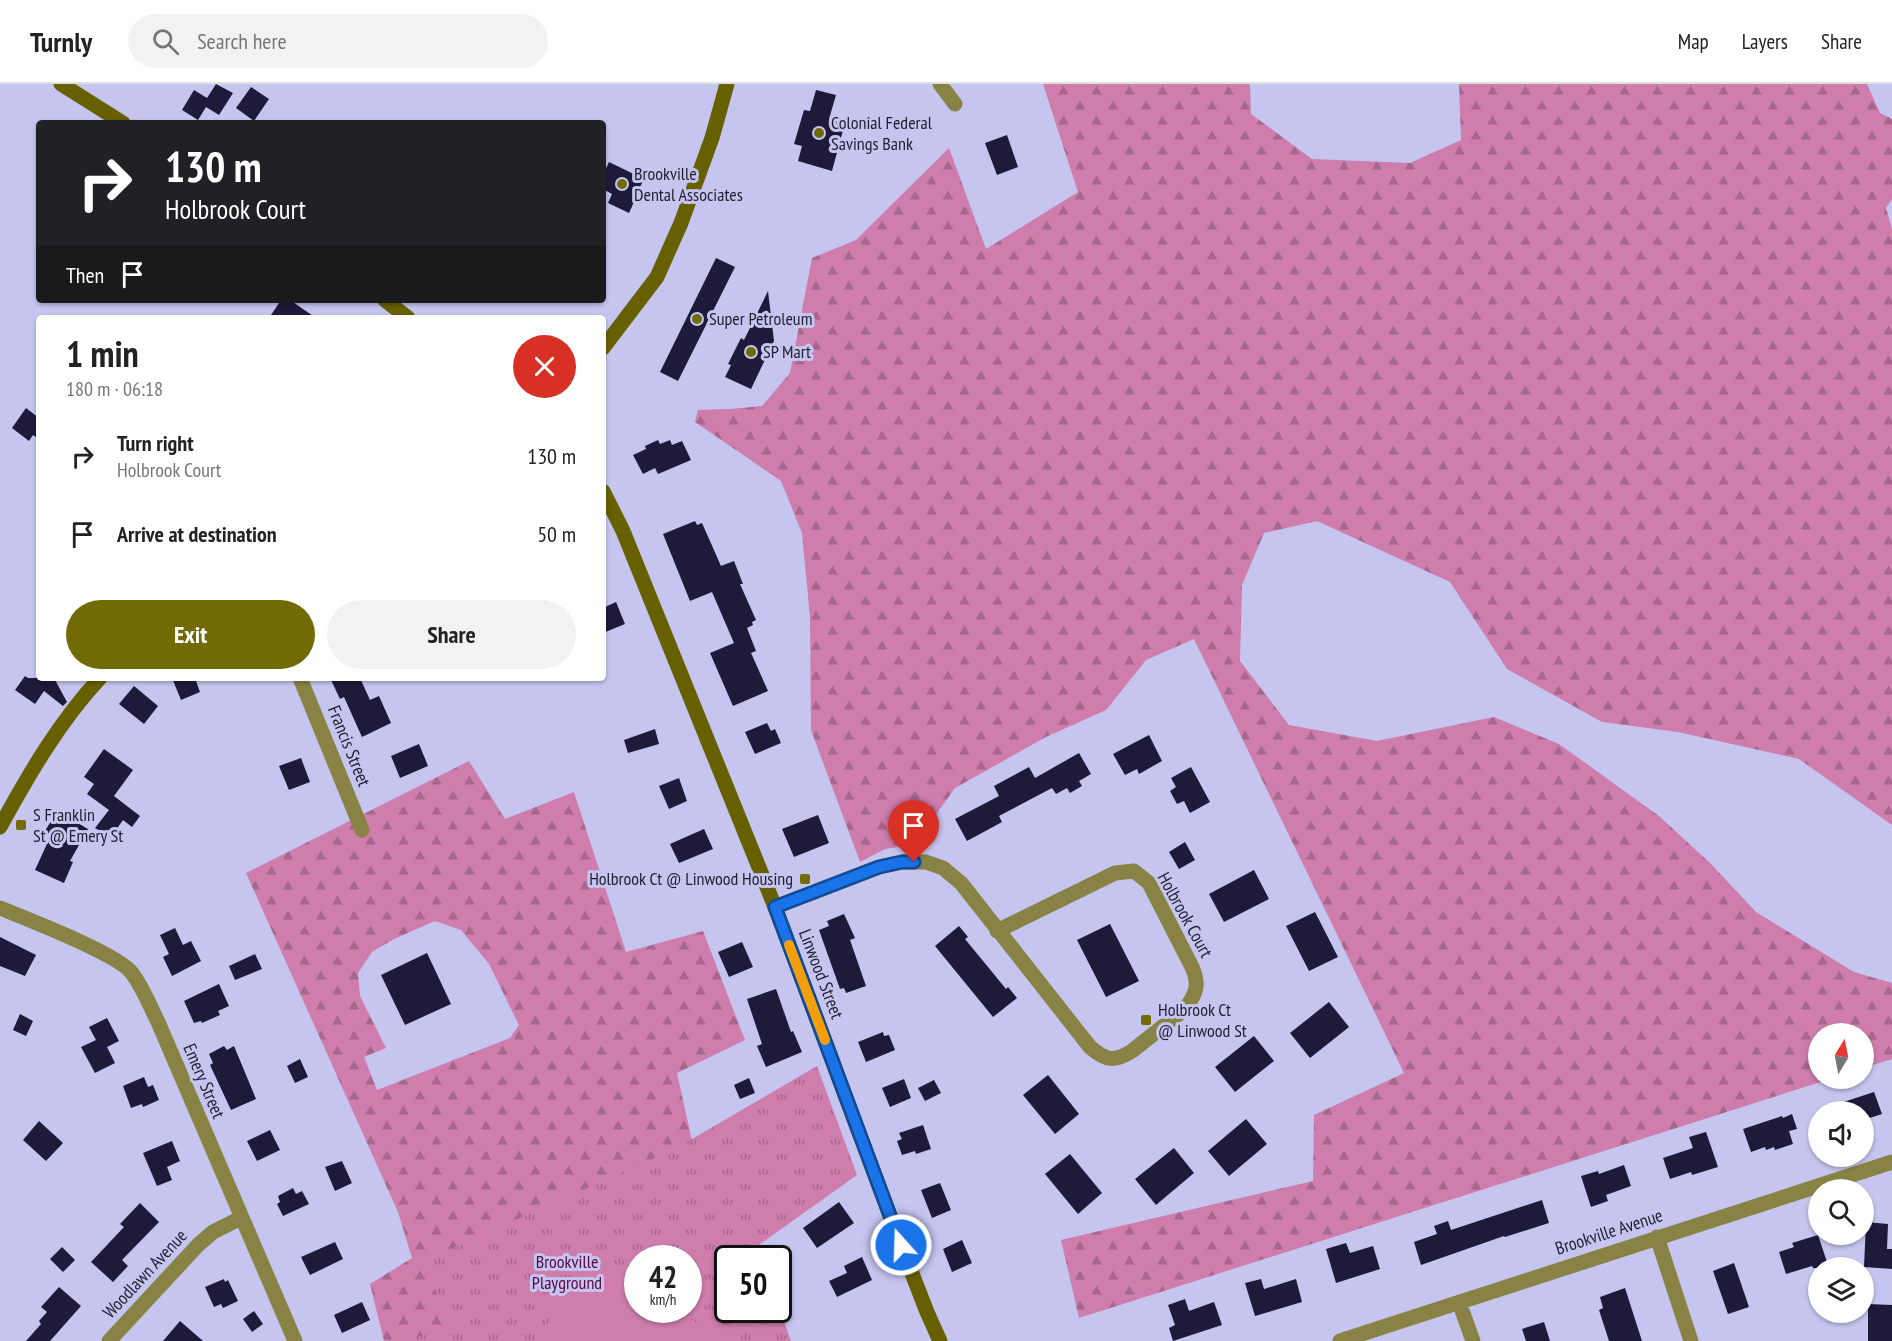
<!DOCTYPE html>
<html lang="en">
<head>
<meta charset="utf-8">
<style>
	:root { --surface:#fff; --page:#f2f2f2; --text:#222; --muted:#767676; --line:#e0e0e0; --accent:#726b05 }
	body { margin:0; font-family:"PT Sans Narrow",sans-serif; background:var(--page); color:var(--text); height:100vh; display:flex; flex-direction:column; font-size:22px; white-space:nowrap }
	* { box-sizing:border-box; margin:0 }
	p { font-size:20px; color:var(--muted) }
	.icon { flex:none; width:33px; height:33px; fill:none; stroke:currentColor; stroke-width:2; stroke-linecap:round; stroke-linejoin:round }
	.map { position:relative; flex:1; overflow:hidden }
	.drawer { position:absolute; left:36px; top:231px; width:570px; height:366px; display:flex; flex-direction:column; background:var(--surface); border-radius:6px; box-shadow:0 2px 4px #0004 }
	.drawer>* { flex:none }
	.banner { position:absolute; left:36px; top:36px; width:570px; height:183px; border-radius:6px; box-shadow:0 2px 4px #0004; background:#202124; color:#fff; overflow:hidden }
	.needle { width:39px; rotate:10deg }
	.fabs { position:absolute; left:1808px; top:939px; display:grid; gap:12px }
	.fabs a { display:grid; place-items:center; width:66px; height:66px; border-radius:50%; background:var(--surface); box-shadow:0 2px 4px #0004; font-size:30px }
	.speed { position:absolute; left:624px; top:1161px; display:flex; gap:12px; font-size:30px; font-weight:700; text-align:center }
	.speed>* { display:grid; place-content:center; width:78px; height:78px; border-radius:50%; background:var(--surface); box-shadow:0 2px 4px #0004; line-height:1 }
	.speed small { font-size:15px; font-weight:400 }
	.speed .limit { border:3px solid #111; border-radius:9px; background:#fff; color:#111 }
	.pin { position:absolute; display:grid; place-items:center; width:51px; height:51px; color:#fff; margin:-62px -26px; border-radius:50% 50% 50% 0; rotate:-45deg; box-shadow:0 0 6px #0007 }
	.pin .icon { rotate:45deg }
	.me { position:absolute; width:66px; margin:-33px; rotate:340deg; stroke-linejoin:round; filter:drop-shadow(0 0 4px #0008) }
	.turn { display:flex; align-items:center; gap:21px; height:126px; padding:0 30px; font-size:27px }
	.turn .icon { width:78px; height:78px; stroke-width:2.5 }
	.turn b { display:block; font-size:42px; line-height:51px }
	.then { display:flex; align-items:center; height:57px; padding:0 30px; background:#0003; gap:12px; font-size:22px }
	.round { display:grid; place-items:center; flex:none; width:63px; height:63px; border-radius:32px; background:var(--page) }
	.headline { display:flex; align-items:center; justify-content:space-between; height:102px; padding:0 30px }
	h1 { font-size:36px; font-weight:700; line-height:45px }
	.button { display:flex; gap:12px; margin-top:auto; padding:12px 30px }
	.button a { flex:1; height:69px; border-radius:36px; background:var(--accent); color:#fff; font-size:24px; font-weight:700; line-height:69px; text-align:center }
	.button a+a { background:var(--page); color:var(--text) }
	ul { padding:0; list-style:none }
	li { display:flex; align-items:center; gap:18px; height:78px; padding:0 30px }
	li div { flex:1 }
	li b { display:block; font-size:22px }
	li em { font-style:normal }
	header { display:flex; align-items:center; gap:36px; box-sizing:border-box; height:84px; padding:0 30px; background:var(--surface); border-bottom:2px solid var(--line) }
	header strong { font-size:28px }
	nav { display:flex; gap:33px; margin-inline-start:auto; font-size:21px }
	.search { width:420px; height:54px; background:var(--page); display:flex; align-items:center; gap:15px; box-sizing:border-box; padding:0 21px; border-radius:33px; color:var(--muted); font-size:22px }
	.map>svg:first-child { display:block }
	.forest { fill:url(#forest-firs); fill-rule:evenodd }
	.park { fill:url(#park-tufts); fill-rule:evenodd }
	.pitch { fill:#ce7dac }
	.building { fill:#1d1a3a }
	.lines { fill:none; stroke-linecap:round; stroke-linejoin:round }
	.minor { stroke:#888345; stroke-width:15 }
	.secondary { stroke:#676001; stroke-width:15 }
	.route-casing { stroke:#114b97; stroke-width:15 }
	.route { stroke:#1a73e8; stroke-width:10 }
	.slow { stroke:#f59e0b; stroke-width:10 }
	.poi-dot { fill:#726b05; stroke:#c5c5f0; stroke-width:2 }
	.labels { text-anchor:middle; stroke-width:6; stroke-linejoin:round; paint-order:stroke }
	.poi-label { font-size:18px; fill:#1f1f2f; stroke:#c5c5f0; text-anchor:start }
	.street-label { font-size:18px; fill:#1f1f2f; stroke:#c5c5f0 }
	.park-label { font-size:18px; fill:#590740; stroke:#c5c5f0 }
</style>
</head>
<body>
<header>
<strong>Turnly</strong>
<div class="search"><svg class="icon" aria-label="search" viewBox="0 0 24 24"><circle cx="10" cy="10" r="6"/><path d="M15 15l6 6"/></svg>Search here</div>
<nav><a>Map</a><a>Layers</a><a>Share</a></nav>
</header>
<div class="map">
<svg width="1892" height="1257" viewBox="0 0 1892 1257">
	<defs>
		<pattern id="forest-firs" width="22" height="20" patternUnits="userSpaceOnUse" patternTransform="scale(1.5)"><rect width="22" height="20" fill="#ce7dac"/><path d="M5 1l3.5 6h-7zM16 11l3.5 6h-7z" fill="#a7668c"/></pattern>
		<pattern id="park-tufts" width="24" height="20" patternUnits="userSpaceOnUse" patternTransform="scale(1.5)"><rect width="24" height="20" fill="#ce7dac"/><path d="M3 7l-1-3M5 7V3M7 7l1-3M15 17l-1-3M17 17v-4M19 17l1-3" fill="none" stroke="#a7668c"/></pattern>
	</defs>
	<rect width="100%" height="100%" fill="#c5c5f0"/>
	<!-- forest -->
	<path class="forest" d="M1043 0H1250L1251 30 1312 75 1410 79 1461 56 1459 0H1867L1880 29 1892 35V115L1886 124 1892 145V741L1799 675 1678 648 1602 638 1507 585 1450 498 1317 437 1264 449 1242 501 1240 577 1289 641 1377 657 1494 633 1559 660 1659 732 1710 779 1756 828 1854 888 1892 899V975L1863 984V950H1818V994L1830 995 1079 1234 1061 1156 1313 1097 1314 1031 1404 989 1194 555 1146 576 1106 626 1046 653 955 704 927 743 924 759 885 765 860 778 811 646 810 533 802 449 781 397 695 338 698 326 730 325 762 322 790 289 812 174 856 156 949 64 986 165 1078 108Z
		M469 677 505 735 574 708 626 868 703 847 745 956 677 989 696 1075 456 1257H384L370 1200 412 1174 398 1128 246 789ZM435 837 461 846 489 880 519 941 510 954 377 1006 364 973 386 964 360 912 358 889 372 868 394 855Z"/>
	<!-- park -->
	<path class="park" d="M817 982 857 1091 756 1163 760 1174H728V1226H778L779 1223 791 1257H408L450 1239 421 1178 675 1065ZM638 1174H688V1226H638Z"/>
	<!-- pitch -->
	<path class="pitch" d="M610 1183 637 1201 638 1226H676L725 1257H542L554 1220Z"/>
	<!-- building -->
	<path class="building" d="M216 0 233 9 219 31 206 23 198 36 182 26 194 6 207 14Z
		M251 3 269 15 254 37 236 24Z
		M816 6 836 11 829 35 845 39 832 87 798 77 802 62 794 60 804 26 810 27Z
		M1007 51 1018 83 997 91 985 59Z
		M609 78 644 95 639 105 643 106 637 119 634 118 629 129 608 119 612 110 603 105V91Z
		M716 174 735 183 678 297 660 288Z
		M768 207 774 257 751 305 725 293 731 281 728 280 741 254 744 256Z
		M281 216H290L316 234H269Z
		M26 324 39 334V355L33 351 29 357 12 344Z
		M658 356 660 360 670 356 672 361 682 357 691 376 658 390 655 384 643 390 633 371 646 365 645 362Z
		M695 437 697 441 702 439 721 482 734 477 743 500H740L756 536 752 538 753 541 747 544 756 567 751 569 768 607 733 622 710 569 734 559 712 508 690 517 663 450Z
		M616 518 625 540 603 549V524Z
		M25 592 28 594H54L67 618 63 622 44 607 35 620 15 606Z
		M172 594H195L200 608 181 616Z
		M330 594H360L370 616 379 612 391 639 362 653 344 613 340 615Z
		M134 602 158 622 144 640 119 620Z
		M767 639 771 647 775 645 781 659 755 670 745 648Z
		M655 645 659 660 628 669 624 656Z
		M1149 651 1162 677 1139 690 1137 685 1125 691 1113 670Z
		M419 660 428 682 400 694 391 672Z
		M104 665 133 686 114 712 140 732 132 743 123 736 111 753 95 744 109 726 87 710 94 700 84 693Z
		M1079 669 1091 690 1079 697 1082 702 1070 709 1067 704 1056 710 1052 704 999 732 1002 738 967 757 955 735 999 712 994 702 1029 683 1035 694Z
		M301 674 310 698 289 706 279 682Z
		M1191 683 1210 718 1190 729 1184 717 1177 720 1170 707 1176 703 1171 694Z
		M679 694 687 717 669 725 659 702Z
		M57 727 88 745 70 777 73 778 64 799 35 786 51 751 45 747Z
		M818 731 829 759 794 773 782 745Z
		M704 745 713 765 679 779 670 760Z
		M1185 758 1195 776 1179 785 1169 768Z
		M1254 786 1269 815 1224 838 1209 810Z
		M1315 828 1338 873 1309 887 1286 842Z
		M844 830 855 854 850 856 866 902 846 909 844 904 840 905 819 846 829 842 827 837Z
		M1110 840 1139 897 1106 913 1077 856Z
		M959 842 968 853 965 855 1006 905 1008 903 1017 914 993 933 935 862Z
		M175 844 183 861 191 857 201 877 172 892 163 873 169 870 160 851Z
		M0 853 36 871 25 892 0 882Z
		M742 858 753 883 729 893 718 868Z
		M427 869 451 920 405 941 381 891Z
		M255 870 262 885 235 896 229 882Z
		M219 900 229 922 218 927 220 931 202 939 201 937 194 939 184 917Z
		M776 905 791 948 793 947 802 968 766 983 757 962 762 960 747 915Z
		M1329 918 1349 943 1310 974 1290 949Z
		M20 930 33 937 26 952 13 946Z
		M107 934 119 957 107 963 115 979 95 989 81 963 96 956 89 943Z
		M883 948 884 952 889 951 895 966 866 978 858 958Z
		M1254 952 1274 977 1235 1008 1215 983Z
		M224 962 227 966 234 962 256 1015 231 1026 210 981 213 979 209 970Z
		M300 975 308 993 295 999 287 982Z
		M1048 991 1079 1030 1055 1050 1023 1011Z
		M144 993 148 1003 153 1001 159 1016 143 1023 142 1020 131 1024 123 1002Z
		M749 994 755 1009 740 1015 734 1001Z
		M904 995 911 1014 890 1023 882 1004Z
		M934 996 941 1009 925 1017 918 1004Z
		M1874 1008 1882 1030 1863 1036V1028H1823L1822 1025Z
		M1792 1030 1797 1045 1789 1047 1793 1060 1775 1066 1774 1063 1766 1066 1765 1063 1751 1068 1743 1045 1782 1032 1783 1034Z
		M1246 1035 1267 1060 1229 1092 1208 1067Z
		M39 1037 63 1059 46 1077 23 1056Z
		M923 1041 931 1065 916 1070 915 1067 902 1071 897 1057 902 1055 899 1049Z
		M270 1046 280 1066 257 1077 247 1057Z
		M1706 1048 1718 1083 1692 1091 1691 1088 1670 1095 1663 1074 1693 1064 1689 1053Z
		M172 1057 180 1077 167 1083 172 1096 157 1102 143 1069Z
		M1174 1064 1194 1089 1156 1121 1135 1095Z
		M1070 1070 1102 1109 1078 1130 1045 1090Z
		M342 1077 352 1099 335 1107 325 1083Z
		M1624 1081 1631 1102 1606 1111 1608 1117 1591 1123 1581 1092 1598 1087 1599 1090Z
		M940 1099 951 1126 932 1134 921 1106Z
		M293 1104 296 1110 302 1107 309 1120 283 1132 277 1120 280 1118 278 1112Z
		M1542 1116 1549 1139 1505 1153 1504 1152 1421 1181 1414 1158 1437 1150 1434 1142 1448 1137 1451 1146Z
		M839 1118 854 1139 817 1164 803 1144Z
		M140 1119 159 1138 122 1176 128 1182 113 1198 91 1178 124 1143 120 1140Z
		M1866 1138 1888 1140 1887 1165H1892V1185L1864 1183Z
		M1818 1151 1829 1184H1813L1812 1182 1786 1190 1779 1168 1794 1163 1792 1159Z
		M962 1156 972 1179 952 1188 943 1165Z
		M335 1158 343 1175 310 1191 301 1173Z
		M1346 1159 1350 1169 1373 1162 1380 1185 1336 1199 1326 1165Z
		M62 1163 75 1176 63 1188 50 1175Z
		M862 1173 872 1196 837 1213 829 1197 847 1189 844 1182Z
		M1734 1179 1749 1223 1728 1230 1713 1187Z
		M224 1195 225 1198 228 1196 238 1217 223 1224 221 1220 214 1223 205 1203Z
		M1261 1195 1264 1205 1296 1195 1302 1218 1255 1232 1245 1199Z
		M59 1203 81 1222 50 1257H26L41 1240 39 1237 47 1228 41 1223Z
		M1625 1204 1642 1257H1609L1599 1226 1603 1224 1600 1213Z
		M1185 1215 1189 1227 1214 1218 1222 1241 1173 1257 1169 1244 1175 1241 1168 1221Z
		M362 1218 370 1236 342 1249 334 1231Z
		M1868 1220 1892 1221V1257H1868Z
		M254 1227 263 1240 252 1248 243 1235Z
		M180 1237 203 1257H163Z
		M1544 1238 1550 1257H1526L1522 1245Z"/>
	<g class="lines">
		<!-- minor -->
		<path class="minor" d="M940 0 955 20
			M300 594 362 746
			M775 823 879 783 902 778H926L943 784 961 799 1090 963C1106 977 1115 978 1132 967L1185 925C1196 910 1200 901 1192 883L1149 799 1134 787 1115 789 997 847
			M0 824C27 835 118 870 132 889 143 904 150 922 158 938L295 1257
			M1657 1153 1691 1257
			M1459 1218 1473 1257
			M109 1257 198 1161 213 1148 241 1134
			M1340 1257 1892 1078"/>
		<!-- secondary -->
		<path class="secondary" d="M61 0 123 39
			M385 216 408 234
			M603 264 657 193 681 139 712 54 727 0
			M603 407 623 447 775 823 901 1161 927 1228 940 1257
			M0 743C29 690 59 638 100 594"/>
	</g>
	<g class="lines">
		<defs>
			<path id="route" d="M901 1161 775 823 879 783 902 778H914"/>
		</defs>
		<!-- route casing -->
		<use href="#route" class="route-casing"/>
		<!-- route -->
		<use href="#route" class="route"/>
		<!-- slow -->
		<path class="slow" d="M789 861 825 956"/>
	</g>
	<!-- markers -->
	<g class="poi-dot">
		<circle cx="819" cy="49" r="6"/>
		<circle cx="622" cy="100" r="6"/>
		<circle cx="697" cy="235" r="6"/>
		<circle cx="751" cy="268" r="6"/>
		<rect x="15" y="735" width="12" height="12" rx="3"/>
		<rect x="799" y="789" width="12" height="12" rx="3"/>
		<rect x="1140" y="930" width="12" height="12" rx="3"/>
	</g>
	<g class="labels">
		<!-- poi labels -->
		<g class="poi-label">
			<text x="831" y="45">Colonial Federal<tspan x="831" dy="21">Savings Bank</tspan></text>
			<text x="634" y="96">Brookville<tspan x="634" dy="21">Dental Associates</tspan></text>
			<text x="709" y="241">Super Petroleum</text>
			<text x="763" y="274">SP Mart</text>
			<text x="33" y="737">S Franklin<tspan x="33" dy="21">St @ Emery St</tspan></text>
			<text x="793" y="801" text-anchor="end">Holbrook Ct @ Linwood Housing</text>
			<text x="1158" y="932">Holbrook Ct<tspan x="1158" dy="21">@ Linwood St</tspan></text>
		</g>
		<!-- street labels -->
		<g class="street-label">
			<text transform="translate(349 662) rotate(68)" y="6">Francis Street</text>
			<text transform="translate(1185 831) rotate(61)" y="6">Holbrook Court</text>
			<text transform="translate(821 890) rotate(69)" y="6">Linwood Street</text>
			<text transform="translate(204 997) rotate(67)" y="6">Emery Street</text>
			<text transform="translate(1609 1148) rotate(-18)" y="6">Brookville Avenue</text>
			<text transform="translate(145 1190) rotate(-47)" y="6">Woodlawn Avenue</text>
		</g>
		<!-- park labels -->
		<g class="park-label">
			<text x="567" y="1184">Brookville<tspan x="567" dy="21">Playground</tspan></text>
		</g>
	</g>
</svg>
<div class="fabs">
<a><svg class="needle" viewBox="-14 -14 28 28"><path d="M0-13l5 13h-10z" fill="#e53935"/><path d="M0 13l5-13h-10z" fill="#767676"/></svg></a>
<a><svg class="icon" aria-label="sound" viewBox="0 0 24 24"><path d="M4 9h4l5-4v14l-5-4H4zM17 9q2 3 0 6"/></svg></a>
<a><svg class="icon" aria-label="search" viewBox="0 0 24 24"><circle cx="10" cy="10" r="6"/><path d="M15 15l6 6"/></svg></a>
<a><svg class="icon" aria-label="layers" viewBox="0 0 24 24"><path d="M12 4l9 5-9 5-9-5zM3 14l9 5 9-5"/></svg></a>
</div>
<div class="speed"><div>42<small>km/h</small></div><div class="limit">50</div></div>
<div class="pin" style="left:914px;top:778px;background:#d93025"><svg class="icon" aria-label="arrive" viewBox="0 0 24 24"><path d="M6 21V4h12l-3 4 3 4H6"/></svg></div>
<svg class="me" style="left:901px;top:1161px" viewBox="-20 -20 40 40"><circle r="17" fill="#1a73e8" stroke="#fff" stroke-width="3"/><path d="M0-11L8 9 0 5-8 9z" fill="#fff"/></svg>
<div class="banner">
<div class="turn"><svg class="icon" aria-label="right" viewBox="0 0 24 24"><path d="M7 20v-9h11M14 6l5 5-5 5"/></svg><div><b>130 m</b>Holbrook Court</div></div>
<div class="then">Then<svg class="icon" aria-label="arrive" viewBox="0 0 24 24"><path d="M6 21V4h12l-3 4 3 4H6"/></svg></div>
</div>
<section class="drawer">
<div class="headline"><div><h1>1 min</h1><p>180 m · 06:18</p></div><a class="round" style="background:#d93025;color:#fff"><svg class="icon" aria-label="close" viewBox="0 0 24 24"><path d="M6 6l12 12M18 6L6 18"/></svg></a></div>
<ul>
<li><svg class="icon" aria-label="right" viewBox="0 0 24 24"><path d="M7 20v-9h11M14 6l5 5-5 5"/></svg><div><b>Turn right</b><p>Holbrook Court</p></div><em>130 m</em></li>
<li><svg class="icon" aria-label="arrive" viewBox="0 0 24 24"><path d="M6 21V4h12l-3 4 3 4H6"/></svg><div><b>Arrive at destination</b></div><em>50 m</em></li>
</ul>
<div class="button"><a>Exit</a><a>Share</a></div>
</section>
</div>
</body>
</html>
